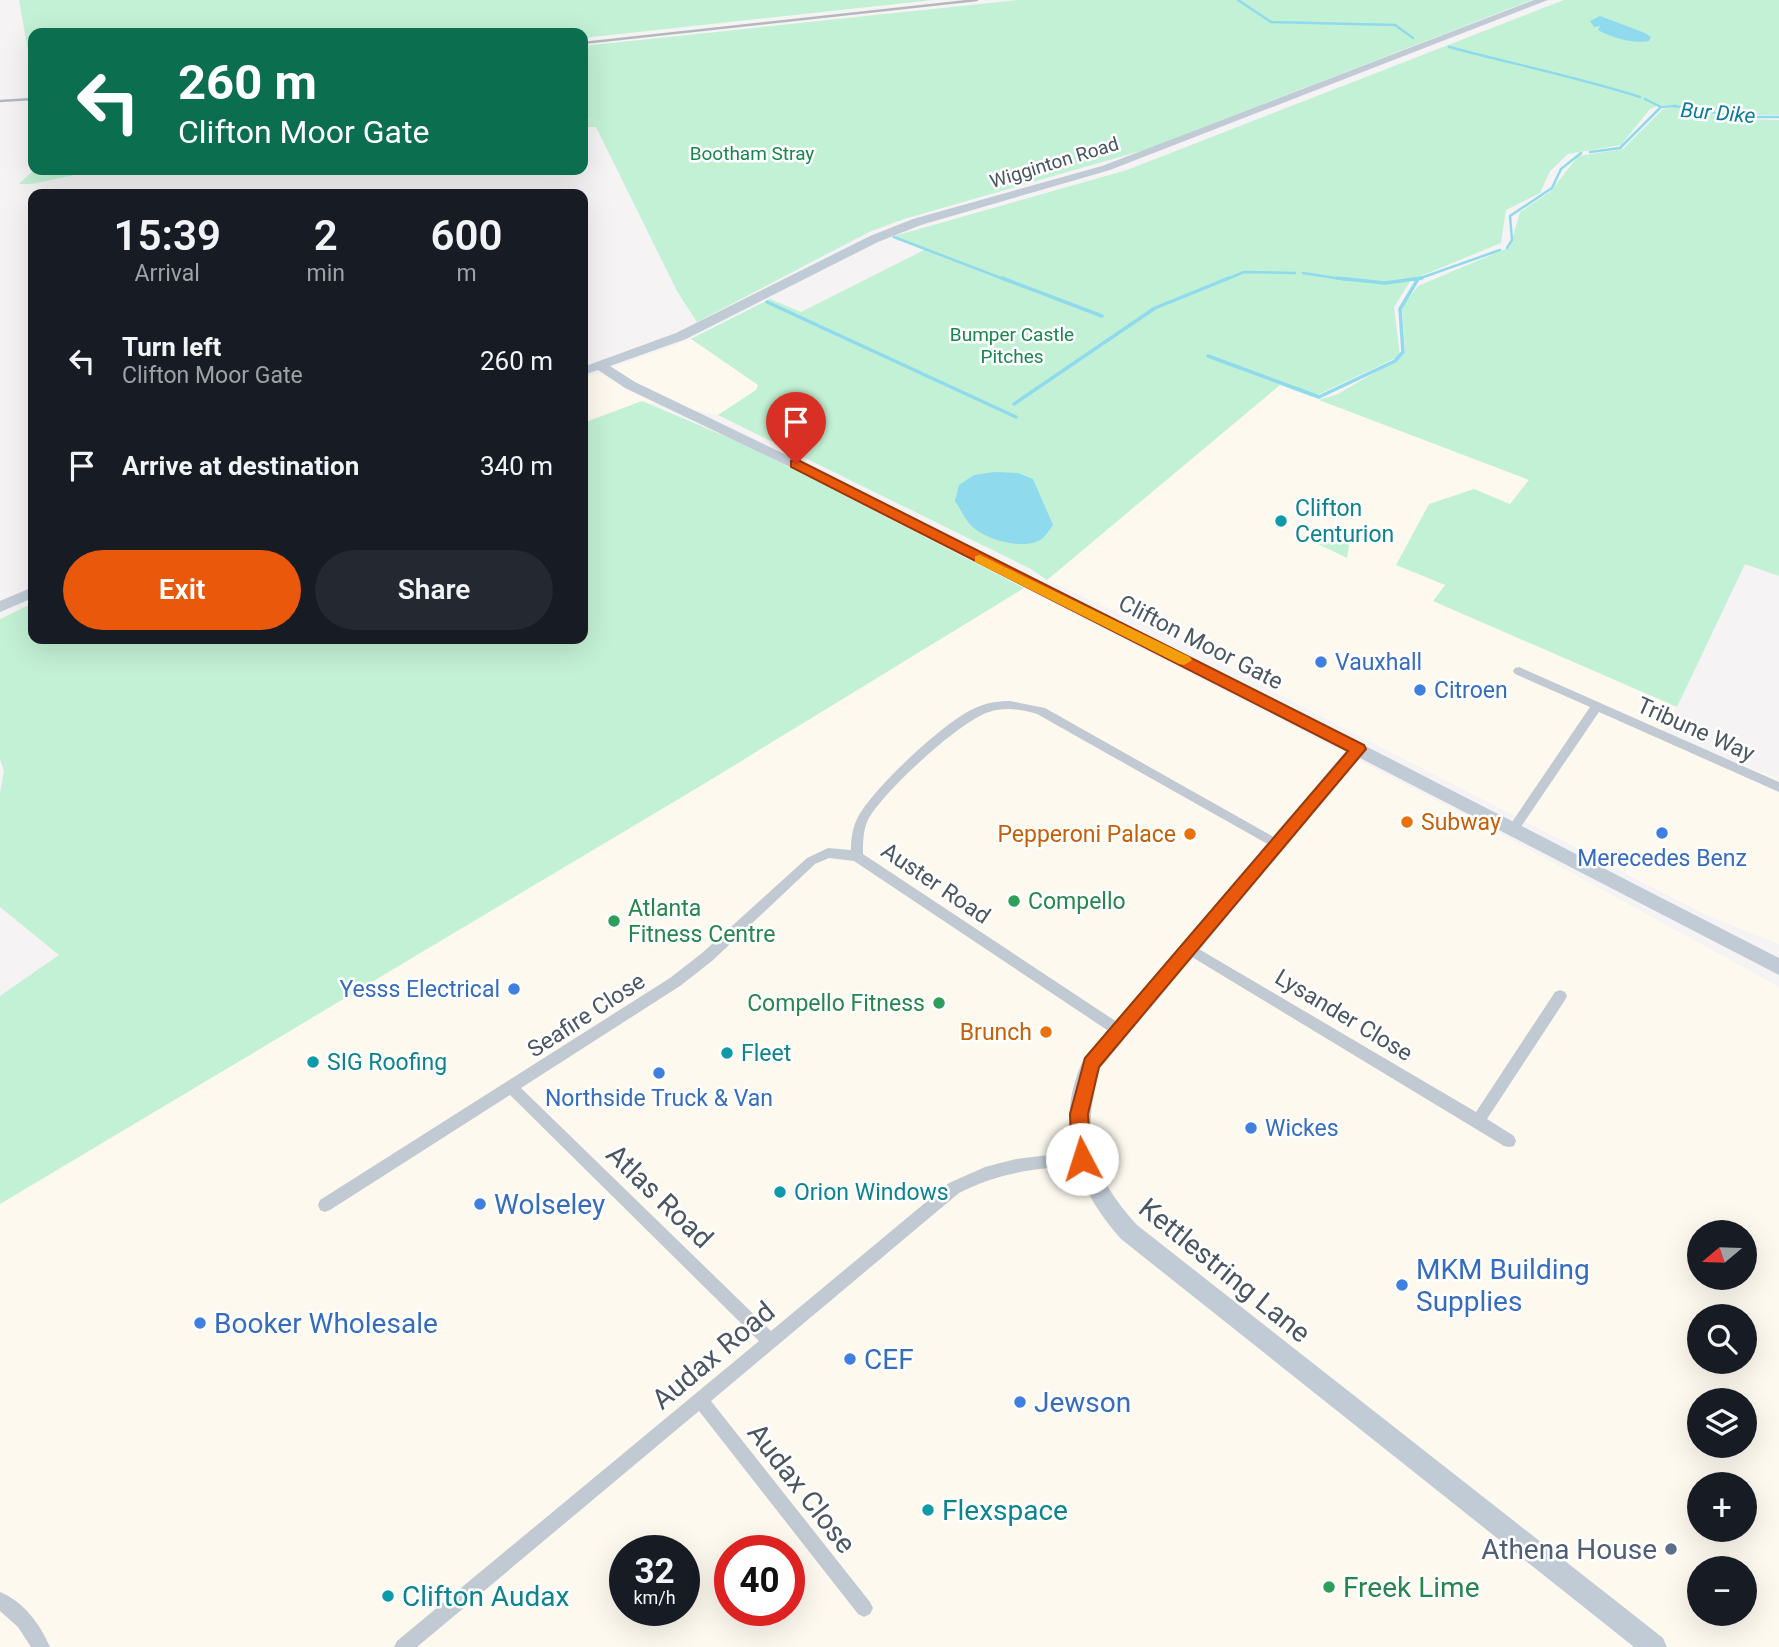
<!DOCTYPE html>
<html lang="en">
<head>
<meta charset="utf-8">
<style>
	:root { --surface:#171b24; --page:#242831; --text:#f1f3f6; --muted:#9ea1a6; --accent:#ea580c }
	body { margin:0; font-family:Roboto,sans-serif; background:var(--page); color:var(--text); height:100vh; display:flex; flex-direction:column; font-size:26px; white-space:nowrap }
	* { box-sizing:border-box; margin:0 }
	p { font-size:23px; color:var(--muted) }
	.icon { flex:none; width:38px; height:38px; fill:none; stroke:currentColor; stroke-width:2; stroke-linecap:round; stroke-linejoin:round }
	.map { position:relative; flex:1; overflow:hidden }
	.sheet { position:absolute; left:28px; top:189px; width:560px; height:455px; display:flex; flex-direction:column; background:var(--surface); border-radius:14px; box-shadow:0 7px 28px #0002 }
	.sheet>* { flex:none }
	.hud { position:absolute; left:28px; top:28px; width:560px; height:147px; border-radius:14px; box-shadow:0 7px 28px #0002; background:#0b6e4f; color:#fff; overflow:hidden }
	.needle { width:46px; rotate:251deg }
	.fabs { position:absolute; left:1687px; top:1220px; display:grid; gap:14px }
	.fabs a { display:grid; place-items:center; width:70px; height:70px; border-radius:50%; background:var(--surface); box-shadow:0 7px 28px #0002; font-size:35px }
	.speed { position:absolute; left:609px; top:1535px; display:flex; gap:14px; font-size:35px; font-weight:700; text-align:center }
	.speed>* { display:grid; place-content:center; width:91px; height:91px; border-radius:50%; background:var(--surface); box-shadow:0 7px 28px #0002; line-height:1 }
	.speed small { font-size:18px; font-weight:400 }
	.speed .limit { border:10px solid #d22; background:#fff; color:#111 }
	.pin { position:absolute; display:grid; place-items:center; width:60px; height:60px; color:#fff; margin:-72px -30px; border-radius:50% 50% 50% 0; rotate:-45deg; box-shadow:0 0 7px #0007 }
	.pin .icon { rotate:45deg }
	.me { position:absolute; width:77px; margin:-38px; rotate:355deg; stroke-linejoin:round; filter:drop-shadow(0 0 5px #0008) }
	.turn { display:flex; align-items:center; gap:24px; height:147px; padding:0 35px; font-size:32px }
	.turn .icon { width:91px; height:91px; stroke-width:2.5 }
	.turn b { display:block; font-size:49px; line-height:60px }
	.eta { display:flex; justify-content:space-evenly; align-items:center; height:119px; text-align:center }
	.eta b { font-size:42px; font-weight:600; line-height:49px }
	.primary-button { display:flex; gap:14px; margin-top:auto; padding:14px 35px }
	.primary-button a { flex:1; height:80px; border-radius:42px; background:var(--accent); color:#fff; font-size:28px; font-weight:600; line-height:80px; text-align:center }
	.primary-button a+a { background:var(--page); color:var(--text) }
	ul { padding:0; list-style:none }
	li { display:flex; align-items:center; gap:21px; height:105px; padding:0 35px }
	li div { flex:1 }
	li b { display:block; font-size:26px }
	li em { font-style:normal }
	.map>svg:first-child { display:block }
	.commercial { fill:#fdf9ef; fill-rule:evenodd }
	.green { fill:#c3f1d5 }
	.water { fill:#90daee }
	.lines { fill:none; stroke-linecap:round; stroke-linejoin:round }
	.stream-far1 { stroke:#90daee; stroke-width:2.5 }
	.stream { stroke:#90daee; stroke-width:3.5 }
	.street { fill:#c1cad2; fill-rule:evenodd }
	.secondary { fill:#c1cbd6; fill-rule:evenodd }
	.rail { stroke:#b5b8bd; stroke-width:2.5 }
	.route { fill:#ea580c; stroke:#983908; stroke-width:2 }
	.slow { fill:#f59e0b }
	.culture-dot { fill:#0f9aa8; stroke:#fff; stroke-width:2.5 }
	.shop-dot { fill:#3f7fe0; stroke:#fff; stroke-width:2.5 }
	.food-dot { fill:#e8710a; stroke:#fff; stroke-width:2.5 }
	.leisure-dot { fill:#2e9e5b; stroke:#fff; stroke-width:2.5 }
	.service-dot { fill:#5c6f8a; stroke:#fff; stroke-width:2.5 }
	.labels { text-anchor:middle; stroke-width:5; stroke-linejoin:round; paint-order:stroke }
	.far-park-label { font-size:19px; fill:#17864f; stroke:#fff }
	.far-street-label { font-size:19px; fill:#4a5661; stroke:#fff }
	.far-water-label { font-size:21px; font-style:italic; fill:#0c7c9b; stroke:#fff }
	.culture-label { font-size:23px; fill:#0d838f; stroke:#fff; text-anchor:start }
	.street-label { font-size:23px; fill:#4a5661; stroke:#fff }
	.shop-label { font-size:23px; fill:#366cbe; stroke:#fff; text-anchor:start }
	.food-label { font-size:23px; fill:#c56008; stroke:#fff; text-anchor:end }
	.leisure-label { font-size:23px; fill:#27864d; stroke:#fff; text-anchor:start }
	.near-street-label { font-size:28px; fill:#4a5661; stroke:#fff }
	.near-shop-label { font-size:28px; fill:#366cbe; stroke:#fff; text-anchor:start }
	.near-culture-label { font-size:28px; fill:#0d838f; stroke:#fff; text-anchor:start }
	.near-service-label { font-size:28px; fill:#4e5e75; stroke:#fff; text-anchor:end }
	.near-leisure-label { font-size:28px; fill:#27864d; stroke:#fff; text-anchor:start }
</style>
</head>
<body>
<div class="map">
<svg width="1779" height="1647" viewBox="0 0 1779 1647">
	<rect width="100%" height="100%" fill="#f5f3f3"/>
	<!-- commercial -->
	<path class="commercial" d="M691 339 754 380 758 385 756 390 718 415 642 401 585 422 583 419V378Z
		M1280 385 1529 480 1510 504 1474 489 1445 585 1434 601 1677 707 1661 734 1779 779V944L1704 914 1255 682 1228 667 1220 656 1221 648 1195 635 1184 639 1173 638 1047 580Z
		M1024 588 1492 829 1779 987V1647H0V1204L707 782ZM1699 1232H1745V1278H1699ZM1699 1316H1745V1362H1699ZM1699 1400H1745V1446H1699ZM1699 1484H1745V1530H1699ZM625 1550H684V1610H625ZM730 1550H789V1610H730ZM1699 1568H1745V1614H1699Z"/>
	<!-- green -->
	<path class="green" d="M19 0H933L583 38V33H33V78Z
		M1019 0H1532L1144 150 904 219 869 232 697 322 677 291 596 127H583V120L592 119 583 118V46Z
		M1564 0H1779V115H1738L1678 105H1658L1650 109 1621 145 1568 154 1550 171 1540 193 1506 210 1501 243 1411 280 1394 307 1400 356 1313 397 1280 385 1047 580 1031 569 718 415 756 390 758 385 691 339 770 299 801 312 924 250 891 237 1127 170Z
		M1676 107 1736 119 1779 120V576L1745 564 1677 707 1433 601 1445 585 1396 565 1429 504 1474 489 1510 504 1529 480 1319 400 1338 394 1401 357 1405 350 1402 307 1418 286 1510 247 1520 212 1551 191 1578 156 1623 149 1663 109Z
		M34 170H46H43L45 173 67 170 89 172 31 184H19Z
		M642 401 748 446 1024 588 707 782 0 1204V996L59 955 0 907V793L4 771 0 759V619L33 603V639H583V419L586 422Z
		M1330 531 1350 540 1347 558 1318 544Z"/>
	<!-- water -->
	<path class="water" d="M1600 16 1645 33 1651 37 1649 41C1633 44 1612 38 1598 30L1600 26 1594 27 1590 21Z
		M994 472 1018 473 1033 479 1053 525C1050 529 1047 534 1043 538 1027 551 990 541 975 529 967 523 961 510 955 501L959 485 974 475Z"/>
	<g class="lines">
		<!-- stream-far1 -->
		<path class="stream-far1" d="M1238 0 1271 22 1395 25 1413 38
			M1449 47C1513 64 1577 77 1640 97
			M1645 99 1661 107
			M1590 152 1620 148 1661 107 1675 106 1740 117H1779
			M894 237 1006 280
			M1507 248 1512 240 1510 216 1552 188 1561 169 1581 153
			M1303 273 1348 280
			M1225 280 1244 272 1295 273
			M1415 280 1500 250"/>
		<!-- stream -->
		<path class="stream" d="M1002 278 1102 316
			M1337 278 1385 283 1422 278
			M767 302 1016 417
			M1208 356 1319 397 1395 361 1403 352 1400 309 1418 279
			M1014 404 1155 308 1229 278"/>
		<!-- street -->
		<path class="street" d="M1519 667 1779 782V792L1599 712 1518 831H1510L1508 828 1510 825 1590 707 1515 674 1513 671 1515 668Z
			M1010 701 1045 708 1279 840 1281 843 1279 846H1271L1037 714C1022 709 1005 707 989 712 961 720 879 795 867 822 863 832 863 843 863 854L1123 1026 1125 1030 1123 1034 1118 1036 1113 1034 854 861 829 858 815 864 712 961 680 986 521 1088 771 1331 949 1183 985 1167 1016 1159 1065 1153 1082 1152 1087 1154 1089 1159 1087 1164 1082 1166C1038 1167 998 1173 959 1193L711 1401 870 1602 873 1608 870 1614 864 1617 858 1614 699 1411 417 1647H394L397 1641 759 1341 510 1095 330 1210 325 1212 320 1210 318 1205 320 1200 670 978 702 953 807 858 828 848 851 850C851 840 852 829 857 819 872 789 943 723 973 709 985 703 997 701 1010 701Z
			M1187 942 1476 1112 1555 992 1560 990 1565 992 1567 996 1565 1000 1487 1119 1514 1136 1516 1141 1514 1146 1509 1147 1504 1146 1182 951 1180 947 1182 943Z
			M0 1592C24 1602 40 1624 50 1647H31L18 1627 0 1611Z"/>
		<!-- secondary -->
		<path class="secondary" d="M1534 0H1548L1110 170 921 225 878 242 686 339 610 366 635 382C1021 566 1399 764 1779 958V975L1360 758 1100 1068C1081 1135 1090 1173 1137 1225L1663 1638 1667 1647H1634L1121 1239C1075 1187 1052 1126 1084 1058L1346 751 790 467 625 388 598 370 583 375V367L676 333 870 236 913 219 1102 166Z
			M33 587V598L0 612V601Z"/>
		<!-- rail -->
		<path class="rail" d="M583 43 977 0
			M0 101 33 99"/>
	</g>
	<!-- route -->
	<path class="route" d="M791 461H800L1364 745 1366 749 1099 1067 1088 1114 1091 1159 1088 1165 1082 1167 1075 1165 1072 1159 1070 1114 1085 1058 1348 751 791 467Z"/>
	<!-- slow -->
	<path class="slow" d="M980 555 1190 657 1192 660 1184 665 1179 664 975 562V556Z"/>
	<!-- markers -->
	<g class="culture-dot">
		<circle cx="1281" cy="521" r="7"/>
		<circle cx="727" cy="1053" r="7"/>
		<circle cx="313" cy="1062" r="7"/>
		<circle cx="780" cy="1192" r="7"/>
		<circle cx="928" cy="1510" r="7"/>
		<circle cx="388" cy="1596" r="7"/>
	</g>
	<g class="shop-dot">
		<circle cx="1321" cy="662" r="7"/>
		<circle cx="1420" cy="690" r="7"/>
		<circle cx="1662" cy="833" r="7"/>
		<circle cx="514" cy="989" r="7"/>
		<circle cx="659" cy="1073" r="7"/>
		<circle cx="1251" cy="1128" r="7"/>
		<circle cx="480" cy="1204" r="7"/>
		<circle cx="1402" cy="1285" r="7"/>
		<circle cx="200" cy="1323" r="7"/>
		<circle cx="850" cy="1359" r="7"/>
		<circle cx="1020" cy="1402" r="7"/>
	</g>
	<g class="food-dot">
		<circle cx="1407" cy="822" r="7"/>
		<circle cx="1190" cy="834" r="7"/>
		<circle cx="1046" cy="1032" r="7"/>
	</g>
	<g class="leisure-dot">
		<circle cx="1014" cy="901" r="7"/>
		<circle cx="614" cy="921" r="7"/>
		<circle cx="939" cy="1003" r="7"/>
		<circle cx="1329" cy="1587" r="7"/>
	</g>
	<circle class="service-dot" cx="1671" cy="1549" r="7"/>
	<g class="labels">
		<!-- far-park labels -->
		<g class="far-park-label">
			<text x="752" y="160">Bootham Stray</text>
			<text x="1012" y="341">Bumper Castle<tspan x="1012" dy="22">Pitches</tspan></text>
		</g>
		<!-- far-street labels -->
		<g class="far-street-label">
			<text transform="translate(1054 162) rotate(-17)" y="7">Wigginton Road</text>
		</g>
		<!-- far-water labels -->
		<g class="far-water-label">
			<text transform="translate(1718 113) rotate(5)" y="7">Bur Dike</text>
		</g>
		<!-- culture labels -->
		<g class="culture-label">
			<text x="1295" y="516">Clifton<tspan x="1295" dy="26">Centurion</tspan></text>
			<text x="741" y="1061">Fleet</text>
			<text x="327" y="1070">SIG Roofing</text>
			<text x="794" y="1200">Orion Windows</text>
		</g>
		<!-- street labels -->
		<g class="street-label">
			<text transform="translate(1201 642) rotate(27)" y="8">Clifton Moor Gate</text>
			<text transform="translate(1696 729) rotate(24)" y="8">Tribune Way</text>
			<text transform="translate(936 883) rotate(34)" y="8">Auster Road</text>
			<text transform="translate(586 1015) rotate(-33)" y="8">Seafire Close</text>
			<text transform="translate(1344 1015) rotate(31)" y="8">Lysander Close</text>
		</g>
		<!-- shop labels -->
		<g class="shop-label">
			<text x="1335" y="670">Vauxhall</text>
			<text x="1434" y="698">Citroen</text>
			<text x="1662" y="866" text-anchor="middle">Merecedes Benz</text>
			<text x="500" y="997" text-anchor="end">Yesss Electrical</text>
			<text x="659" y="1106" text-anchor="middle">Northside Truck &amp; Van</text>
			<text x="1265" y="1136">Wickes</text>
		</g>
		<!-- food labels -->
		<g class="food-label">
			<text x="1421" y="830" text-anchor="start">Subway</text>
			<text x="1176" y="842">Pepperoni Palace</text>
			<text x="1032" y="1040">Brunch</text>
		</g>
		<!-- leisure labels -->
		<g class="leisure-label">
			<text x="1028" y="909">Compello</text>
			<text x="628" y="916">Atlanta<tspan x="628" dy="26">Fitness Centre</tspan></text>
			<text x="925" y="1011" text-anchor="end">Compello Fitness</text>
		</g>
		<!-- near-street labels -->
		<g class="near-street-label">
			<text transform="translate(660 1196) rotate(44)" y="10">Atlas Road</text>
			<text transform="translate(1225 1270) rotate(39)" y="10">Kettlestring Lane</text>
			<text transform="translate(713 1355) rotate(-40)" y="10">Audax Road</text>
			<text transform="translate(802 1488) rotate(52)" y="10">Audax Close</text>
		</g>
		<!-- near-shop labels -->
		<g class="near-shop-label">
			<text x="494" y="1214">Wolseley</text>
			<text x="1416" y="1279">MKM Building<tspan x="1416" dy="32">Supplies</tspan></text>
			<text x="214" y="1333">Booker Wholesale</text>
			<text x="864" y="1369">CEF</text>
			<text x="1034" y="1412">Jewson</text>
		</g>
		<!-- near-culture labels -->
		<g class="near-culture-label">
			<text x="942" y="1520">Flexspace</text>
			<text x="402" y="1606">Clifton Audax</text>
		</g>
		<!-- near-service labels -->
		<g class="near-service-label">
			<text x="1657" y="1559">Athena House</text>
		</g>
		<!-- near-leisure labels -->
		<g class="near-leisure-label">
			<text x="1343" y="1597">Freek Lime</text>
		</g>
	</g>
</svg>
<div class="fabs">
<a><svg class="needle" viewBox="-14 -14 28 28"><path d="M0-13l5 13h-10z" fill="#e53935"/><path d="M0 13l5-13h-10z" fill="#9ea1a6"/></svg></a>
<a><svg class="icon" aria-label="search" viewBox="0 0 24 24"><circle cx="10" cy="10" r="6"/><path d="M15 15l6 6"/></svg></a>
<a><svg class="icon" aria-label="layers" viewBox="0 0 24 24"><path d="M12 4l9 5-9 5-9-5zM3 14l9 5 9-5"/></svg></a>
<a>+</a>
<a>−</a>
</div>
<div class="speed"><div>32<small>km/h</small></div><div class="limit">40</div></div>
<div class="pin" style="left:796px;top:464px;background:#d93025"><svg class="icon" aria-label="arrive" viewBox="0 0 24 24"><path d="M6 21V4h12l-3 4 3 4H6"/></svg></div>
<svg class="me" style="left:1082px;top:1159px" viewBox="-20 -20 40 40"><circle r="19" fill="#fff"/><path d="M0-13L10 11 0 6-10 11z" fill="#ea580c"/></svg>
<div class="hud">
<div class="turn"><svg class="icon" aria-label="left" viewBox="0 0 24 24"><path d="M17 20v-9H6M10 6l-5 5 5 5"/></svg><div><b>260 m</b>Clifton Moor Gate</div></div>
</div>
<section class="sheet">
<div class="eta">
<div><b>15:39</b><p>Arrival</p></div>
<div><b>2</b><p>min</p></div>
<div><b>600</b><p>m</p></div>
</div>
<ul>
<li><svg class="icon" aria-label="left" viewBox="0 0 24 24"><path d="M17 20v-9H6M10 6l-5 5 5 5"/></svg><div><b>Turn left</b><p>Clifton Moor Gate</p></div><em>260 m</em></li>
<li><svg class="icon" aria-label="arrive" viewBox="0 0 24 24"><path d="M6 21V4h12l-3 4 3 4H6"/></svg><div><b>Arrive at destination</b></div><em>340 m</em></li>
</ul>
<div class="primary-button"><a>Exit</a><a>Share</a></div>
</section>
</div>
</body>
</html>
